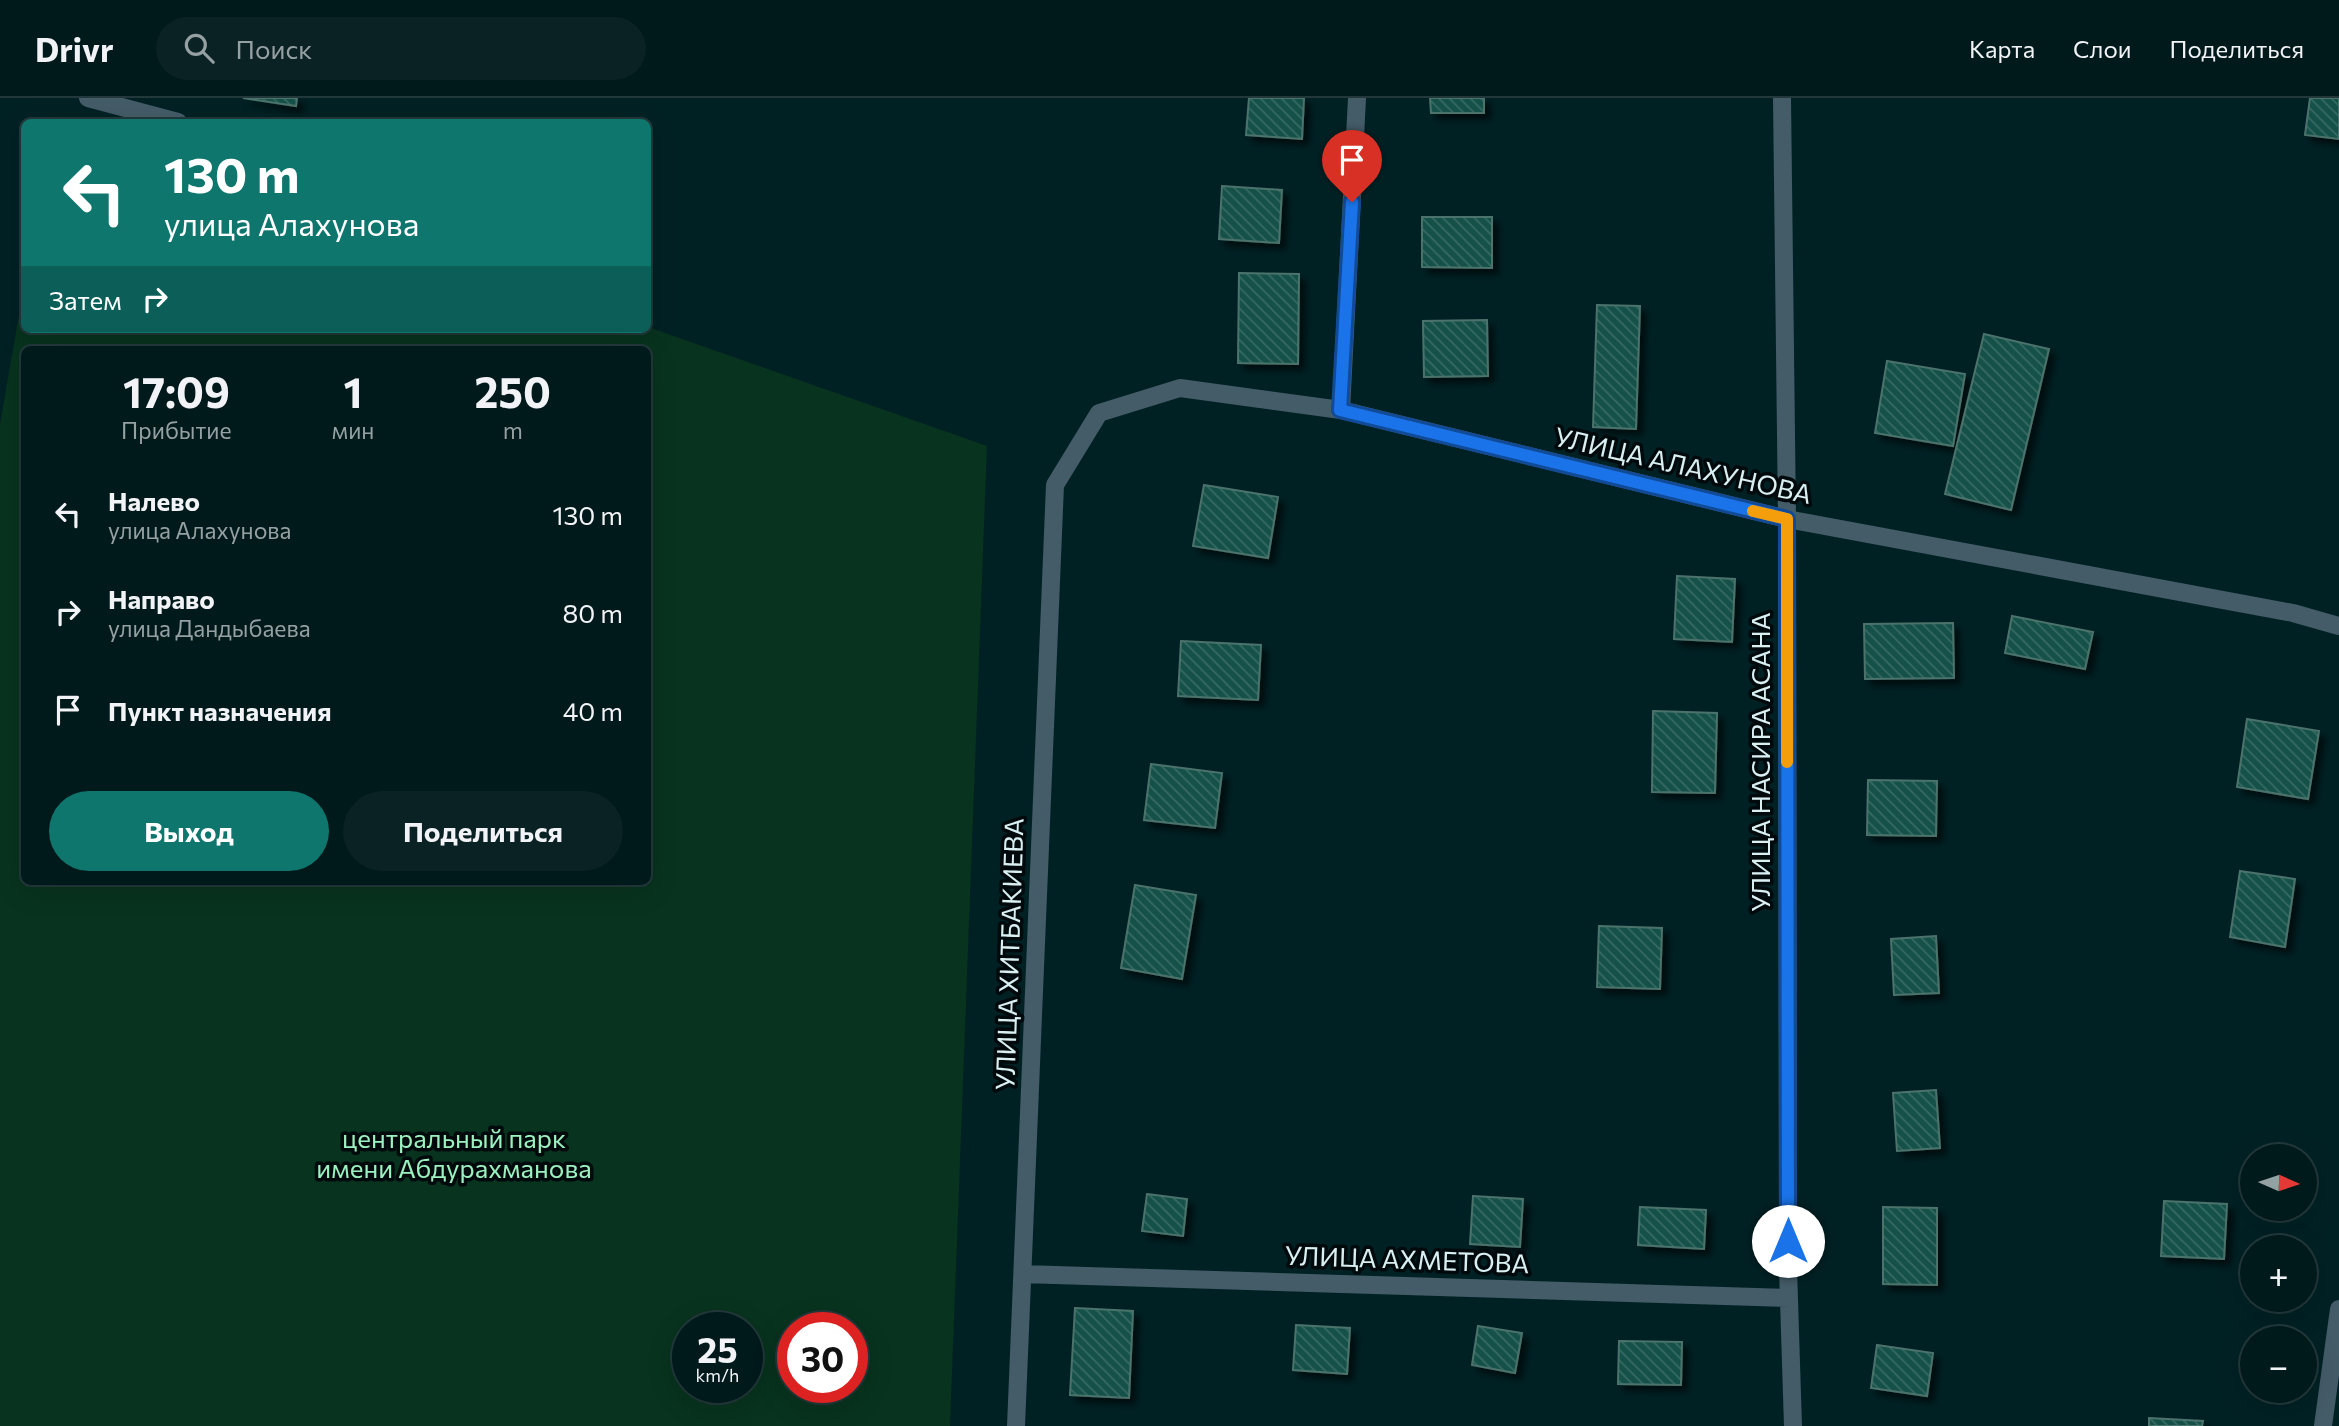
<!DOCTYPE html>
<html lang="ru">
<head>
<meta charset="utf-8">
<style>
	:root { --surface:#00191b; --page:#0a2224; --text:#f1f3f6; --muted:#95a0a3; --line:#22383a; --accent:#0f766e }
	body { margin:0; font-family:Commissioner,sans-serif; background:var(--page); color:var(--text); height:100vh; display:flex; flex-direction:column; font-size:26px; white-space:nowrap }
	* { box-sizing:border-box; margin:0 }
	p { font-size:23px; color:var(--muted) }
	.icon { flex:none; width:38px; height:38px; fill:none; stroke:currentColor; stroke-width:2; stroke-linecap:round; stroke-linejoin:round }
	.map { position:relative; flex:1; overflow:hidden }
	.panel { position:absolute; left:21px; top:248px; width:630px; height:539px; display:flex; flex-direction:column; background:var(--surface); border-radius:10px; box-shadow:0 7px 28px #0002,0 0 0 2px var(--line) }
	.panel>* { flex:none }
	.banner { position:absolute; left:21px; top:21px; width:630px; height:214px; border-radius:10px; box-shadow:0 7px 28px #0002,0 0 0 2px var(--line); background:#0f766e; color:#fff; overflow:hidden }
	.needle { width:46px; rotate:93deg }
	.fabs { position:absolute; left:2240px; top:1046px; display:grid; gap:14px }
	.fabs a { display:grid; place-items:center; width:77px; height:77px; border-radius:50%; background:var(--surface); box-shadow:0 7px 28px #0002,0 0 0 2px var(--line); font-size:35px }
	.speed { position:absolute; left:672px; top:1214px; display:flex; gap:14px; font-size:35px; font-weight:700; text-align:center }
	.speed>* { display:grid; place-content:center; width:91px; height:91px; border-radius:50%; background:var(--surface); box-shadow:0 7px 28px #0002,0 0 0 2px var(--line); line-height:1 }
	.speed small { font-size:18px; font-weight:400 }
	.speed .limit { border:10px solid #d22; background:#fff; color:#111 }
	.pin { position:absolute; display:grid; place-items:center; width:60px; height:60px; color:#fff; margin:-72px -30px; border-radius:50% 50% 50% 0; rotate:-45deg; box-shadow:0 0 7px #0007 }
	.pin .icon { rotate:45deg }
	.me { position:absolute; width:77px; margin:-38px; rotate:0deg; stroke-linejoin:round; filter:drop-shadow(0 0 5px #0008) }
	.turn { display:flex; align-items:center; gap:24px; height:147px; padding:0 28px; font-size:32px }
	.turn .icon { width:91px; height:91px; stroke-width:2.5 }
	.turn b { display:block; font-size:49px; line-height:60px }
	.then { display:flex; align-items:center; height:66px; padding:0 28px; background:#0003; gap:14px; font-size:26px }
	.eta { display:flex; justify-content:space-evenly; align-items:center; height:119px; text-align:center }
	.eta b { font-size:42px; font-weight:700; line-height:49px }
	.cta { display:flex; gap:14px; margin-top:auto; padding:14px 28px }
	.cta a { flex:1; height:80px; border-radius:42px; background:var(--accent); color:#fff; font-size:28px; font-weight:700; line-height:80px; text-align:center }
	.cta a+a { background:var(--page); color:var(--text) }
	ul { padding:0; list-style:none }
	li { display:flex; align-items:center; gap:21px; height:98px; padding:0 28px }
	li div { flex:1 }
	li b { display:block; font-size:26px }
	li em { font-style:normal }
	header { display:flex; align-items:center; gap:42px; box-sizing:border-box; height:98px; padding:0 35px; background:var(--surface); border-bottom:2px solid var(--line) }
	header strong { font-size:33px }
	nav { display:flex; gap:38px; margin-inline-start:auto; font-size:24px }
	.search { width:490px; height:63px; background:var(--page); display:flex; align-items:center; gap:18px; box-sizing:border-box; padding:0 24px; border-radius:38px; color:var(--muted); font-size:26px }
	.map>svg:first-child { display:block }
	.park { fill:#08331e; fill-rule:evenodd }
	.building { fill:url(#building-back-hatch); stroke:#4b736c; stroke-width:2; filter:url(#shadow) }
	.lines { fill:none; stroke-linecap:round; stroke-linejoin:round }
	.minor { stroke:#445c68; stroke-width:18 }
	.tertiary { stroke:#445c68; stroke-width:18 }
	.route-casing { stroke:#114b97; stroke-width:18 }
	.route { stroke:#1a73e8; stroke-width:12 }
	.slow { stroke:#f59e0b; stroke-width:12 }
	.labels { text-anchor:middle; stroke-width:7; stroke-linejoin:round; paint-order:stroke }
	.street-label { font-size:26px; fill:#d9eff2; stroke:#00090b }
	.park-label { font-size:26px; fill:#9cf1c0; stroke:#00090b }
</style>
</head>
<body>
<header>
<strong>Drivr</strong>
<div class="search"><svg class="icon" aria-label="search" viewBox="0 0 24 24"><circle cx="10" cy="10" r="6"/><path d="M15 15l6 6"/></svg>Поиск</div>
<nav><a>Карта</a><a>Слои</a><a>Поделиться</a></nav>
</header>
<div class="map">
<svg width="2339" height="1328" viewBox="0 0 2339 1328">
	<defs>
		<pattern id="building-back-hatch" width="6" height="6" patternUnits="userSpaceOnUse" patternTransform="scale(1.75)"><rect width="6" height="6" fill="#145148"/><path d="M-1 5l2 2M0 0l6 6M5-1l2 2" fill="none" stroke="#366a63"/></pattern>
		<filter id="shadow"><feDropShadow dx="6" dy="6" stdDeviation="3.5" flood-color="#0009"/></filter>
	</defs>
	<rect width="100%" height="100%" fill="#002124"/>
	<!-- park -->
	<path class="park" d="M24 188V231L648 229 987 348 950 1328H0V326ZM24 252H648V784H24ZM688 1230H747V1290H688ZM793 1230H852V1290H793Z"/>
	<!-- building -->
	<path class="building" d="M243 0H297L296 8Z
		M1249 0H1304L1302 41 1246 37Z
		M1430 0H1484V15H1431Z
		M2310 0H2339V41L2305 37Z
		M1222 88 1282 92 1279 145 1219 141Z
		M1422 119H1492V170L1422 169Z
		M1239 175 1299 176 1298 266 1238 265Z
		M1597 207 1640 208 1636 331 1593 329Z
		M1487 222 1488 278 1424 279 1423 223Z
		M1984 236 2049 251 2011 412 1945 396Z
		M1887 263 1965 276 1953 348 1875 335Z
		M1204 387 1278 399 1268 460 1193 448Z
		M1677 478 1735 481 1732 544 1674 541Z
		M2012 518 2093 534 2085 571 2005 555Z
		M1953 525 1954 580 1865 581 1864 526Z
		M1181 543 1261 547 1258 602 1178 598Z
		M1653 613 1717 615 1715 695 1652 694Z
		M2247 621 2319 633 2308 701 2237 689Z
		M1151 666 1222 675 1215 730 1144 722Z
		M1868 682 1937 683 1936 738 1867 737Z
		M2240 773 2295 781 2285 849 2230 839Z
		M1135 787 1196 797 1182 881 1121 870Z
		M1599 828 1662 830 1660 891 1597 889Z
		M1936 838 1939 895 1894 897 1891 841Z
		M1936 992 1940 1050 1897 1053 1893 995Z
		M1147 1096 1187 1101 1183 1138 1142 1133Z
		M1473 1098 1523 1101 1520 1149 1470 1146Z
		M2164 1103 2227 1106 2224 1161 2161 1158Z
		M1640 1109 1706 1112 1704 1151 1638 1147Z
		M1883 1109 1937 1110V1187L1883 1186Z
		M1075 1210 1133 1213 1129 1300 1070 1297Z
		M1296 1227 1350 1230 1347 1276 1293 1272Z
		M1478 1228 1522 1235 1515 1275 1472 1267Z
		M1619 1243 1682 1244 1681 1287 1618 1286Z
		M1877 1247 1933 1255 1927 1298 1871 1290Z
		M2149 1320 2203 1323 2202 1328H2149Z"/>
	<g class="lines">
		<!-- minor -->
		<path class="minor" d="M88 0 178 24
			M1782 0 1787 421 1788 1171 1793 1328
			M1341 312 1357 0
			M1023 1176 1789 1200
			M1016 1328 1055 387 1099 315 1180 290 1341 312 1787 421 2293 515 2339 528"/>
		<!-- tertiary -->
		<path class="tertiary" d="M2323 1328 2339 1211"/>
	</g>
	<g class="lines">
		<defs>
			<path id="route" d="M1352 104 1340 312 1787 421 1788 1143"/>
		</defs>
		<!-- route casing -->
		<use href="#route" class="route-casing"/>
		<!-- route -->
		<use href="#route" class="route"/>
		<!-- slow -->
		<path class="slow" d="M1753 413 1787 421V664"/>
	</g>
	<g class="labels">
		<!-- street labels -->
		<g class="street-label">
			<text transform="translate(1683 368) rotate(13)" y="9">УЛИЦА АЛАХУНОВА</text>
			<text transform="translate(1761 664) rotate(-90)" y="9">УЛИЦА НАСИРА АСАНА</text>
			<text transform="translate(1010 856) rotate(-88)" y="9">УЛИЦА ХИТБАКИЕВА</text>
			<text transform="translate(1407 1162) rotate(2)" y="9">УЛИЦА АХМЕТОВА</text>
		</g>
		<!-- park labels -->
		<g class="park-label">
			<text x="454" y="1050">центральный парк<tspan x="454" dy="30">имени Абдурахманова</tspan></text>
		</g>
	</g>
</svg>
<div class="fabs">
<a><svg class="needle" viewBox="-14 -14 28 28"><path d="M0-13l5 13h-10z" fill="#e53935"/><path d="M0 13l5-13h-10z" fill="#95a0a3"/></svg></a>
<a>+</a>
<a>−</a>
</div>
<div class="speed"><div>25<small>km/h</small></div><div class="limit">30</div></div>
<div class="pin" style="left:1352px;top:104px;background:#d93025"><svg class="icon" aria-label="arrive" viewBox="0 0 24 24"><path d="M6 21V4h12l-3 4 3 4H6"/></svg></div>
<svg class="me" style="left:1788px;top:1143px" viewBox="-20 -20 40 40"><circle r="19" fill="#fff"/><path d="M0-13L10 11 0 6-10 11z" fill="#1a73e8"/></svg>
<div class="banner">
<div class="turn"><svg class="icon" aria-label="left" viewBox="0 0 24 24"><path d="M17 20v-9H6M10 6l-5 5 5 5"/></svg><div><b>130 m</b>улица Алахунова</div></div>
<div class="then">Затем<svg class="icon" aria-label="right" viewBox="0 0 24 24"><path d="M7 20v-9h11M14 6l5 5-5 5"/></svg></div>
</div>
<section class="panel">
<div class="eta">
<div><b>17:09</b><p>Прибытие</p></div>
<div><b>1</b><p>мин</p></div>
<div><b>250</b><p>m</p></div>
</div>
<ul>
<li><svg class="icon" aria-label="left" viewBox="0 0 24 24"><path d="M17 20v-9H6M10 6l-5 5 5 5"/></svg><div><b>Налево</b><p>улица Алахунова</p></div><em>130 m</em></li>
<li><svg class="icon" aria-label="right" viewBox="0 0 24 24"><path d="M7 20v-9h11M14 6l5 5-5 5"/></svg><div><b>Направо</b><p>улица Дандыбаева</p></div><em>80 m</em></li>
<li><svg class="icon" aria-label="arrive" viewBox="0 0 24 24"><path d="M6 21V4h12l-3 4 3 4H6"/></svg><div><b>Пункт назначения</b></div><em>40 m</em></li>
</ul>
<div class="cta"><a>Выход</a><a>Поделиться</a></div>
</section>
</div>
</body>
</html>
